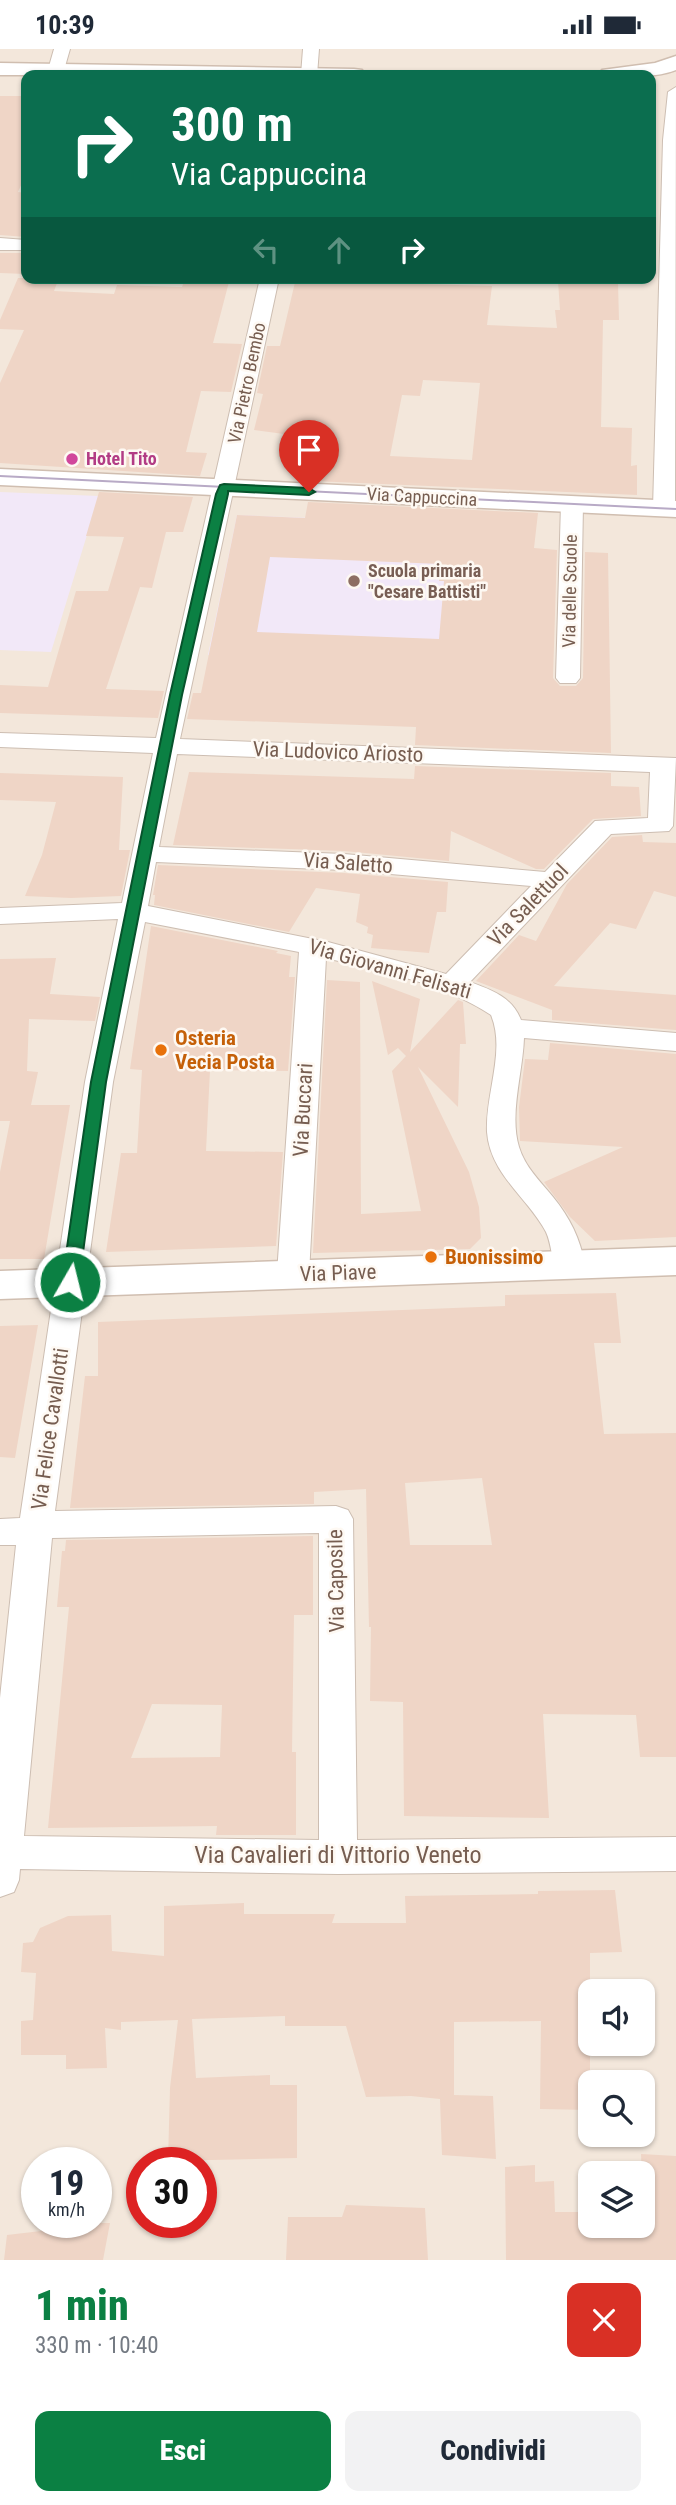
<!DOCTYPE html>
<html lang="it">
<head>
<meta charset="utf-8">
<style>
	:root { --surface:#fff; --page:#f2f2f3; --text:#1f2937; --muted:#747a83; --accent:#0b8043 }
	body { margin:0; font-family:"Roboto Condensed",sans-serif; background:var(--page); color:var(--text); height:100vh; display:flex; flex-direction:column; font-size:26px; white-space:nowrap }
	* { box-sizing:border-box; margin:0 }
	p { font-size:23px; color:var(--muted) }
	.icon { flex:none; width:38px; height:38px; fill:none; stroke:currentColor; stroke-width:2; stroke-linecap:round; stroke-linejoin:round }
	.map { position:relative; height:2211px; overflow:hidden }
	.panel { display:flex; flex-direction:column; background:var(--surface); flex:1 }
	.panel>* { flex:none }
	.hud { position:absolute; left:21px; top:21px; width:635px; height:214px; border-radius:14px; box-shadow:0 2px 5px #0004; background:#0b6e4f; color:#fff; overflow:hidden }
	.controls { position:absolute; left:578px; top:1930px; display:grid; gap:14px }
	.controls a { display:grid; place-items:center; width:77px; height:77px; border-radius:14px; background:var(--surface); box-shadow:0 2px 5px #0004; font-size:35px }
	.speed { position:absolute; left:21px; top:2098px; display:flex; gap:14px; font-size:35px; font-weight:700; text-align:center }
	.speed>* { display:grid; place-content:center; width:91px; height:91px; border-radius:50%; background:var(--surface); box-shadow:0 2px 5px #0004; line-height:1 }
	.speed small { font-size:18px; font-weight:400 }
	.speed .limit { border:10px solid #d22; background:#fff; color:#111 }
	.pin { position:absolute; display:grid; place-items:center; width:60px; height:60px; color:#fff; margin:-72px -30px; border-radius:50% 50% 50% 0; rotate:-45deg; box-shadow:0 0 7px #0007 }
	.pin .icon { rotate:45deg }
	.me { position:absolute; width:77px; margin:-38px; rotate:8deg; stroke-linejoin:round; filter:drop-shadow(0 0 5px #0008) }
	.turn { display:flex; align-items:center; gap:24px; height:147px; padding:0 35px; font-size:32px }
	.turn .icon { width:91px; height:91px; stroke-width:2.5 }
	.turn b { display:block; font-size:49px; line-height:60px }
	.lanes { display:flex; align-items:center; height:66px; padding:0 35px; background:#0003; justify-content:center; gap:35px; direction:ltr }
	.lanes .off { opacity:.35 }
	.round { display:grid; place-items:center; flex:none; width:74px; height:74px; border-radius:14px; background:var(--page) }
	.head { display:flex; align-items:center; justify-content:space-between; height:119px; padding:0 35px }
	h1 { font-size:42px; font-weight:800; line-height:52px; color:var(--accent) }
	.cta { display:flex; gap:14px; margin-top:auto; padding:14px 35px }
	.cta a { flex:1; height:80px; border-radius:14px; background:var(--accent); color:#fff; font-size:28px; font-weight:800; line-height:80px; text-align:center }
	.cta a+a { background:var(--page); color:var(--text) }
	.status { display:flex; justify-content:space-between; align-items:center; height:49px; padding:0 35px; background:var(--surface); direction:ltr }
	.status svg { height:19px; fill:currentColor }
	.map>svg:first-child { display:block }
	.residential { fill:#f3e7db; fill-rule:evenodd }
	.education { fill:#f2e8f8 }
	.building { fill:#efd5c6; fill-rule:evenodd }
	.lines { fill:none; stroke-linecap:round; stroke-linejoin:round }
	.street-casing { stroke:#cdbeb2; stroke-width:2 }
	.secondary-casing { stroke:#d0beb0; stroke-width:3 }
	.street { fill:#fff; fill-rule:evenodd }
	.secondary { fill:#fff; fill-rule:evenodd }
	.tram { stroke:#b8aac6; stroke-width:2 }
	.route { fill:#0b8043; stroke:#07532c; stroke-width:2 }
	.hotel-dot { fill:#d1479c; stroke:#fef9f3; stroke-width:2.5 }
	.education-dot { fill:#8d6e63; stroke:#fef9f3; stroke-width:2.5 }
	.food-dot { fill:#e8710a; stroke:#fef9f3; stroke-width:2.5 }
	.labels { text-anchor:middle; stroke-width:5; stroke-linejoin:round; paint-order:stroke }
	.far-street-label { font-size:18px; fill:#765d50; stroke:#fef9f3 }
	.far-hotel-label { font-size:18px; font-weight:bold; fill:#b23c85; stroke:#fef9f3; text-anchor:start }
	.far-education-label { font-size:18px; font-weight:bold; fill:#785e54; stroke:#fef9f3; text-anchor:start }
	.street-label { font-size:21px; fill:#765d50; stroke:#fef9f3 }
	.food-label { font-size:21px; font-weight:bold; fill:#c56008; stroke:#fef9f3; text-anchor:start }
	.near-street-label { font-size:24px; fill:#765d50; stroke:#fef9f3 }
</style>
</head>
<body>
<div class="status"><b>10:39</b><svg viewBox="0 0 49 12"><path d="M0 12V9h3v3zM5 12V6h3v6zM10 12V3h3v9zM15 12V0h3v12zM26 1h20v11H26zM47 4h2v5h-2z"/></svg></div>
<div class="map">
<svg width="676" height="2211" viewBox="0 0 676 2211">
	<rect width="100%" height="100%" fill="#fbf5ec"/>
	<!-- residential -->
	<path class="residential" d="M0 0H676V2211H0ZM26 26H651V229H26ZM590 1942H642V1995H590ZM590 2034H642V2086H590ZM37 2114H96V2174H37ZM142 2114H201V2174H142ZM590 2124H642V2177H590Z"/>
	<!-- education -->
	<path class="education" d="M0 443 99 447 51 603 0 601Z
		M237 466 489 476 480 617 208 606Z"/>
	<!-- building -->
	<path class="building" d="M0 47H26V125L18 143 26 144V188L0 186Z
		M0 204H26V225L0 224Z
		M18 229H59L54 242 114 245 117 236 182 238 185 229H230L213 294 242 295 231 343 201 342 186 403 207 404 200 427 0 414V334L24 281 0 280V271Z
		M296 229H423L422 235 492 237 487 276 557 279 555 261H560L558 232 618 234 619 271H603L601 378 632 379 631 417 637 416V446L313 432 321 398 281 396 284 385 254 381 263 345 257 344 267 297H280ZM423 331 480 334 472 411 390 407 402 346 420 347Z
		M99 443 193 448 183 483H166L152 539 140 538 106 640 164 642 158 669 0 664V636L48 638 76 542H108L124 488 86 487Z
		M308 453 538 464 534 499 557 501 553 629 560 637H576L583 629 585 503 608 504 611 704 415 696 416 678 187 670 193 644H201L237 466 305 469ZM270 508 441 515 439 532H444L439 590 257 583Z
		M415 717 611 724V737L639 738 641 767 593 770 544 820H536L451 782 449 812 344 802 173 796 189 723 414 730Z
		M0 724 123 728 119 801H130L121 847 71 849 25 847 42 806 56 753 0 751Z
		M642 786 643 793 676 794V848L654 842 636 880 610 874 554 937 676 946V981L552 971V961L476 932 519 886 536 892 567 835 612 788Z
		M158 816 344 824 448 833 446 863H437L429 904 371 899 373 886 367 884 368 878 356 873 360 845 316 839 289 883 154 856 155 846H153Z
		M151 877 278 902 276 904 291 907 289 928H295L288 1022 210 1021 206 1102 283 1103 276 1197 106 1203 121 1104H137L142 1021 130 1020Z
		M56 909 50 945 100 948 95 972 29 970 27 1022 38 1023 31 1056H70L44 1210H0V1123L10 1072H0V910Z
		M327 931 360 933 361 1165 421 1162 392 1022 406 1007 398 999 388 1006 372 932 420 950 410 1003 458 951 463 953 466 995H460L458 1058 418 1018 469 1123 479 1158 481 1189 470 1200 313 1204Z
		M550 994 676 1005V1188L595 1192 570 1168 544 1133 623 1098 520 1092 519 1058 525 1010 548 1011Z
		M616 1244 621 1294H594L604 1385 676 1384V1708H640L636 1666 543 1665 549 1769 404 1767 403 1653 370 1652 371 1578H369L366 1440 314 1443V1455L70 1459 85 1327H98V1273L505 1257V1246ZM482 1429 492 1496H410L405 1434Z
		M38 1276 15 1409 0 1408V1277Z
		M313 1487V1566H294L292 1703H296V1786H216L217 1777 48 1779 69 1558H57L62 1502H65L66 1491ZM152 1655 222 1656 220 1708 131 1709Z
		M615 1841 622 1903 590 1904V2061L540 2060 541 1972 454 1973V2046L493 2047 496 2110 442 2106 440 2050 411 2047 366 2048 346 1977H285V1967L192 1970 196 2029 270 2026V2036H297V2109L168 2112 170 2039 178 1971 121 1973V1981L105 1979 107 2019 66 2020V2006H21V1972L33 1971 36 1924 21 1923 23 1894 33 1893 40 1879 68 1867 111 1866 112 1902 164 1907V1857L244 1854V1865H335L332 1874H406L405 1847 538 1845V1842Z
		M641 2105 676 2107V2211H506L505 2118 535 2116V2133L554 2132 555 2163H584L585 2177 644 2178Z
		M346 2156 425 2159 428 2211H286L288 2168H342Z
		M42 2174H110L103 2211H4L7 2186 41 2182Z"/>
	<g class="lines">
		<defs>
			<path id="street" d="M54 0H70L64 21 56 26 48 21Z
				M303 0H319L317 26H301Z
				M676 38 675 460 672 465H656L653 460 663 91 668 43Z
				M0 189 26 191V201H0Z
				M260 229H279L180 690 676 709 673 777 669 782 611 785 470 933C492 941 512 948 521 971L676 984V1002L524 989C523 1023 509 1065 519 1098 525 1118 540 1132 553 1148 570 1169 580 1189 585 1216L580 1224 569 1227 558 1224C551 1211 552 1196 546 1183 528 1149 490 1125 487 1083 485 1045 506 1002 491 966 443 934 381 922 326 909L309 1225 304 1233 293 1236 282 1233 277 1225 299 903 145 873 113 1033 55 1462 336 1457 348 1461 353 1470 357 1791 676 1788V1822L338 1825 20 1820 19 1831 14 1843 0 1848V1649L16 1496H0V1470L20 1469 85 1033 118 870 0 875V859L122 854 153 704 0 698V684L156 689ZM177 705 650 723 648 769 595 772 545 823 344 805 159 798ZM156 813 344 821 531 837 446 925 328 893 148 857ZM319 1484V1791L24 1787 52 1489Z
				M572 448 580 450 583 455 580 629 576 634H560L556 629 561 455 564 450Z"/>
			<path id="secondary" d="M676 7V21C653 30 625 27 599 26L602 21 655 14Z
				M0 14 354 20 362 21 365 26H0Z
				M0 420 676 452V468L0 436Z
				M676 1198V1226L0 1250V1222Z"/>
		</defs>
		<!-- street casing -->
		<use href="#street" class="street-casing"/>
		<!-- secondary casing -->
		<use href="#secondary" class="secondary-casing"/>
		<!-- street -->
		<use href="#street" class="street"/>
		<!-- secondary -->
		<use href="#secondary" class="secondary"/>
		<!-- tram -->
		<path class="tram" d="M0 427 676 460"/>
	</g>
	<!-- route -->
	<path class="route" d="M224 435 309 439 315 443 309 446 228 442V445L182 646 106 1033 79 1233 70 1239 62 1233 91 1033 170 646 216 445 220 436Z"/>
	<!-- markers -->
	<circle class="hotel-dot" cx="72" cy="410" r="7"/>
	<circle class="education-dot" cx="354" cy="532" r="7"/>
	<g class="food-dot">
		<circle cx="161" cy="1001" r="7"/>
		<circle cx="431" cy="1208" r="7"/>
	</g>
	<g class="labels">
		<!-- far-street labels -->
		<g class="far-street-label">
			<text transform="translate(247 334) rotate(-78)" y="6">Via Pietro Bembo</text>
			<text transform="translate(422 448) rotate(3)" y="6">Via Cappuccina</text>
			<text transform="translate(570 542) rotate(-89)" y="6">Via delle Scuole</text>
		</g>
		<!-- far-hotel labels -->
		<g class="far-hotel-label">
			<text x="86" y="416">Hotel Tito</text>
		</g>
		<!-- far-education labels -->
		<g class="far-education-label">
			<text x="368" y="528">Scuola primaria<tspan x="368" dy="21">"Cesare Battisti"</tspan></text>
		</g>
		<!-- street labels -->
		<g class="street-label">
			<text transform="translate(338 703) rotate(2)" y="7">Via Ludovico Ariosto</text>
			<text transform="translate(348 814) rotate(4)" y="7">Via Saletto</text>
			<text transform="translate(528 856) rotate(-46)" y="7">Via Salettuol</text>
			<text transform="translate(390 920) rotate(16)" y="7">Via Giovanni Felisati</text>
			<text transform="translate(303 1061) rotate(-87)" y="7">Via Buccari</text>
			<text transform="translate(338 1224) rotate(-2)" y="7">Via Piave</text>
			<text transform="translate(50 1380) rotate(-82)" y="7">Via Felice Cavallotti</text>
			<text transform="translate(336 1532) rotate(-91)" y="7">Via Caposile</text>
		</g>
		<!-- food labels -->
		<g class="food-label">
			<text x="175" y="996">Osteria<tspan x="175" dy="24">Vecia Posta</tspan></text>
			<text x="445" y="1215">Buonissimo</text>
		</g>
		<!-- near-street labels -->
		<g class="near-street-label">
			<text x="338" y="1814">Via Cavalieri di Vittorio Veneto</text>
		</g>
	</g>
</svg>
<div class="controls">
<a><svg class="icon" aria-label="sound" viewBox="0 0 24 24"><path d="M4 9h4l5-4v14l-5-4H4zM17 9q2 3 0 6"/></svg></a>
<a><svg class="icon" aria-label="search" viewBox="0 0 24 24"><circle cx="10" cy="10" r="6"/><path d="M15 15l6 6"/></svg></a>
<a><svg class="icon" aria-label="layers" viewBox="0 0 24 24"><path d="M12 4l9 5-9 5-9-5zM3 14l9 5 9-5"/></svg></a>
</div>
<div class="speed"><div>19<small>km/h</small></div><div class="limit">30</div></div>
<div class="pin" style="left:309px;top:443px;background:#d93025"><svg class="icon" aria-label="arrive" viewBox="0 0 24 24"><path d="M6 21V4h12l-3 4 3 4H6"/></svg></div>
<svg class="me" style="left:70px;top:1233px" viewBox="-20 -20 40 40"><circle r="17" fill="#0b8043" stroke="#fff" stroke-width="3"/><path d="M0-11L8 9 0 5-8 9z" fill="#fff"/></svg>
<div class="hud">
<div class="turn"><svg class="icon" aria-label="right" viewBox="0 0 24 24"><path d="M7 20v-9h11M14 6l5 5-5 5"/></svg><div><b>300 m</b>Via Cappuccina</div></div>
<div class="lanes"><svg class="icon off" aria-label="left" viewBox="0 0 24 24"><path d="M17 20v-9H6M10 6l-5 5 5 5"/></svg><svg class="icon off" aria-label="ahead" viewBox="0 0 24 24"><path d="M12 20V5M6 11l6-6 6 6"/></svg><svg class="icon" aria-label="right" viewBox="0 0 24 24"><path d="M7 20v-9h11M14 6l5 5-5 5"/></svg></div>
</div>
</div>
<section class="panel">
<div class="head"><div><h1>1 min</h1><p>330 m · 10:40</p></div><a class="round" style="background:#d93025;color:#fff"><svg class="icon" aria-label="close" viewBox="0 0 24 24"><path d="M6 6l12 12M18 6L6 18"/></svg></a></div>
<div class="cta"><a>Esci</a><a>Condividi</a></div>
</section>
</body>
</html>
